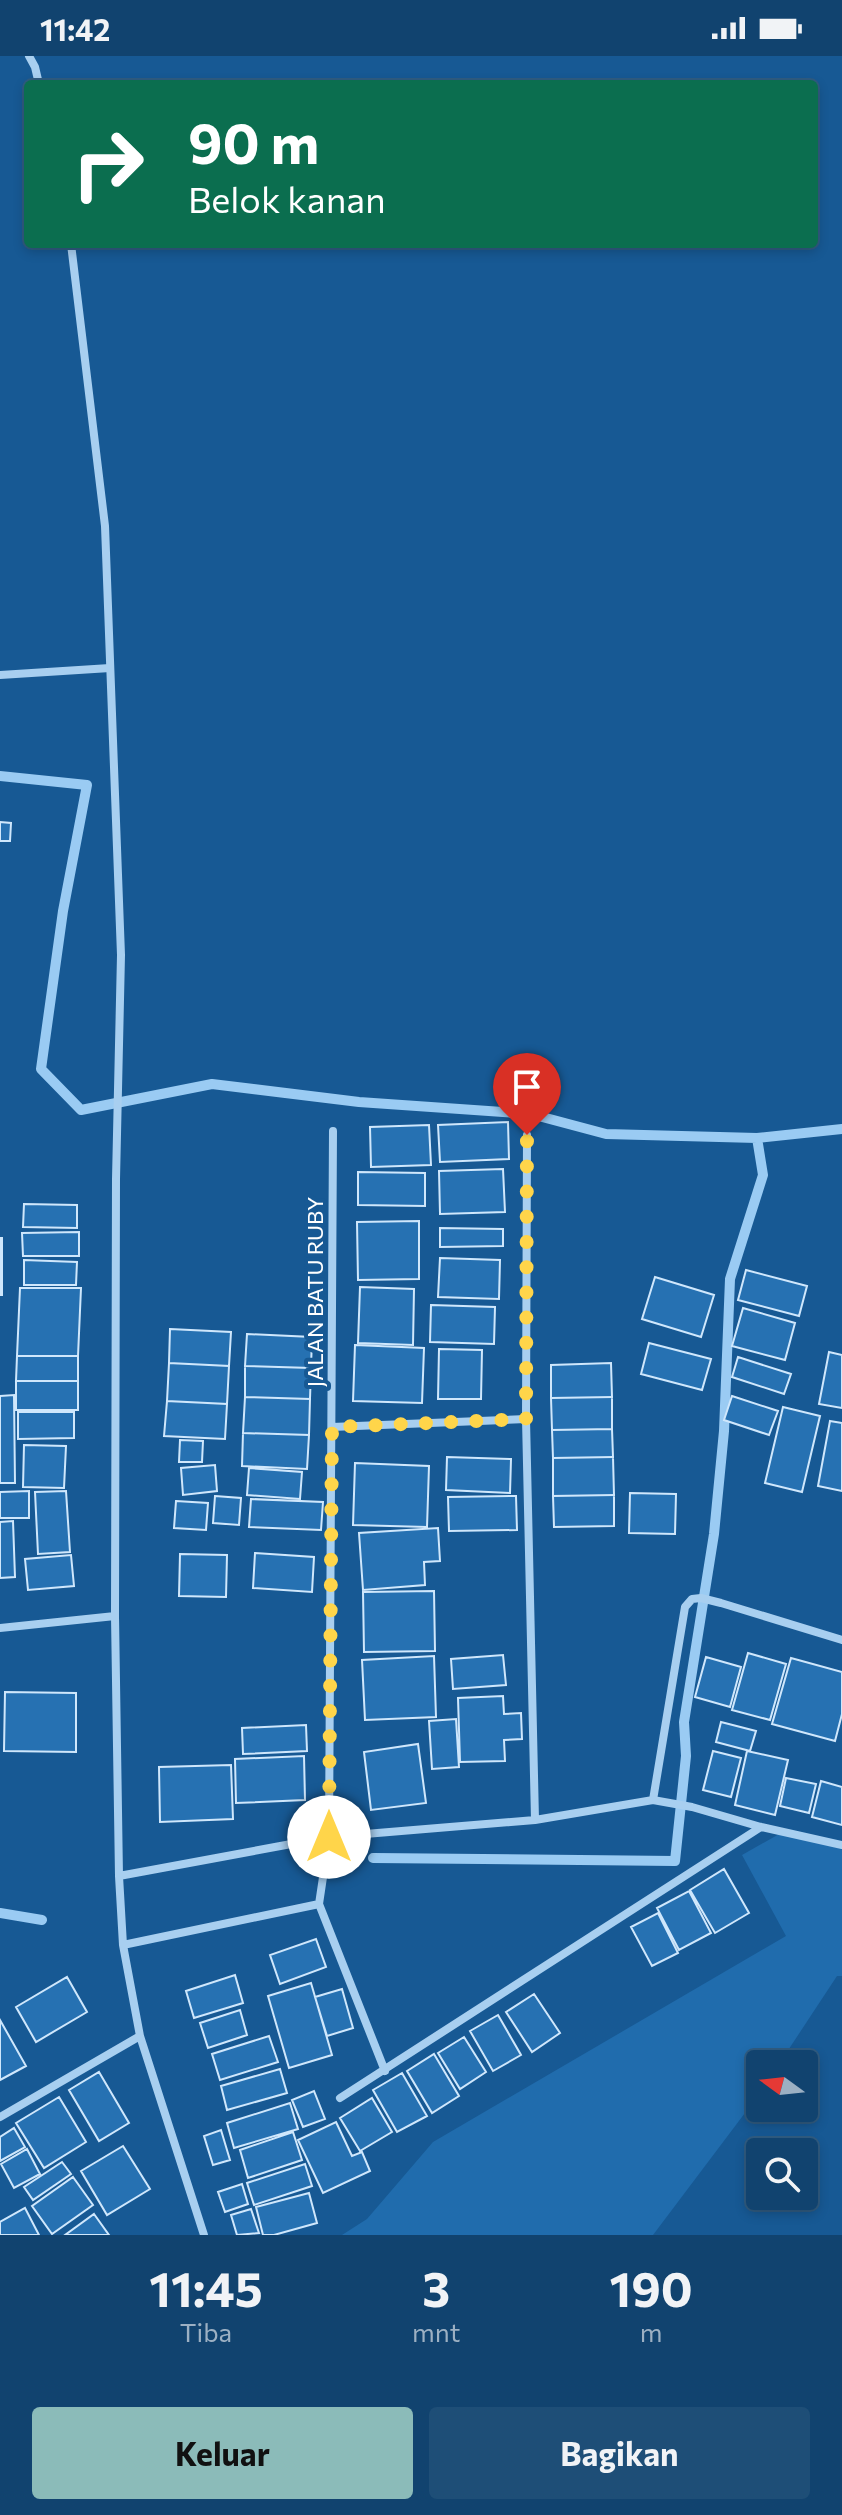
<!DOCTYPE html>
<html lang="id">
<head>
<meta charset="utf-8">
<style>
	:root { --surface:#11436f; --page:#1e4e77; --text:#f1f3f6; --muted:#9cb0c3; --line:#305c82; --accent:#8bbbb9 }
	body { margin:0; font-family:Commissioner,sans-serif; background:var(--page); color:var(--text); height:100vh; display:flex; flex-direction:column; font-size:30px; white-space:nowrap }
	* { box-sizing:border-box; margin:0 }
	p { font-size:26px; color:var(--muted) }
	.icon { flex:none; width:44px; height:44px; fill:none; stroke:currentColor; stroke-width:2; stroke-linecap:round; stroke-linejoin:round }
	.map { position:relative; height:2179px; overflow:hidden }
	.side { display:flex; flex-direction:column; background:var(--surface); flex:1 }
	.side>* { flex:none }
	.guide { position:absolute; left:24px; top:24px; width:794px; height:168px; border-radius:8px; box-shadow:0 4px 12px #0003,0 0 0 2px var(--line); background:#0b6e4f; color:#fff; overflow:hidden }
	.needle { width:52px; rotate:285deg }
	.controls { position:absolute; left:746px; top:1994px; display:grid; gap:16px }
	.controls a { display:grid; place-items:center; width:72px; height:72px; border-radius:8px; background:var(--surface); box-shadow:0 4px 12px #0003,0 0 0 2px var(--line); font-size:40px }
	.pin { position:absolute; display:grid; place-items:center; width:68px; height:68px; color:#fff; margin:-82px -34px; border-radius:50% 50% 50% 0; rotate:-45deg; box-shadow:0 0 8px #0007 }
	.pin .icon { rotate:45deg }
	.me { position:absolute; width:88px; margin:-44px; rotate:0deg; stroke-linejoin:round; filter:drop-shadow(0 0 6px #0008) }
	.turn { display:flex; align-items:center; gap:28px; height:168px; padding:0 32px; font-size:36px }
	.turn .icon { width:104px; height:104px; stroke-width:2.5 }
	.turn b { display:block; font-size:56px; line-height:68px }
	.eta { display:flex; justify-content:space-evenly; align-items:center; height:136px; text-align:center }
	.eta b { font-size:48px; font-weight:700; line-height:56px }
	.action { display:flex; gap:16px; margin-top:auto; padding:16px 32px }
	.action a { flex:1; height:92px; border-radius:8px; background:var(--accent); color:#111; font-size:32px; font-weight:700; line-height:92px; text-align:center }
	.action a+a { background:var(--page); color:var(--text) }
	.status { display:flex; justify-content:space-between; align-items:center; height:56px; padding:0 40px; background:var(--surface); direction:ltr }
	.status svg { height:22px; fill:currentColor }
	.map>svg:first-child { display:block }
	.green { fill:#206cad }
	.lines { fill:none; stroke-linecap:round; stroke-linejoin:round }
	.stream { stroke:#9acbf3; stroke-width:10 }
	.building { fill:#2671b2; stroke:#cfe7fc; stroke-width:2 }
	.minor { stroke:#a8cff0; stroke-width:8 }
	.route { stroke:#ffd54a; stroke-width:14; stroke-dasharray:0 25.2 }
	.labels { text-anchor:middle; stroke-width:8; stroke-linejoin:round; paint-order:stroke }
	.street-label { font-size:22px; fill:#fff; stroke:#175994 }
</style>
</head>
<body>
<div class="status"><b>11:42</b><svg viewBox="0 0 49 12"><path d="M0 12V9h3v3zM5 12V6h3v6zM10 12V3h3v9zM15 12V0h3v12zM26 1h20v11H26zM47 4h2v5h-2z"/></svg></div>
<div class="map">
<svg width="842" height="2179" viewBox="0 0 842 2179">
	<rect width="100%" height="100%" fill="#175994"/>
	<!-- green -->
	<path class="green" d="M781 1777 842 1793V1920H837L779 2008H760V2037L653 2179H342L367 2163 433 2086 786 1880 742 1799Z"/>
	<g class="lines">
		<!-- stream -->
		<path class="stream" d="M0 720 87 729 63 855 41 1013 81 1054 212 1028 359 1046 531 1058 606 1078 757 1082
			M373 1802 675 1805 686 1700 684 1666 714 1478 724 1375 730 1223 763 1119 757 1082 842 1073
			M0 1857 42 1864"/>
	</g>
	<!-- building -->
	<path class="building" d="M0 766 11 767 10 785H0Z
		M508 1066 509 1103 440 1106 438 1069Z
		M429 1069 431 1109 371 1111 370 1071Z
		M503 1113 505 1156 440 1158 439 1115Z
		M358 1116 425 1117V1150L358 1149Z
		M24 1148 77 1149V1172L23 1171Z
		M419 1165V1223L358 1224 357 1166Z
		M440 1172 503 1173V1190L440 1191Z
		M79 1176V1200H23L22 1177Z
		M0 1182H2V1239H0Z
		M440 1202 500 1204 499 1243 438 1241Z
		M24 1204 77 1206 76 1229H24Z
		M746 1214 807 1230 799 1260 738 1244Z
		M655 1221 714 1239 701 1281 642 1263Z
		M360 1231 414 1233 413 1289 358 1287Z
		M20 1232H81L78 1300H17Z
		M431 1249 495 1251 494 1288 430 1286Z
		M743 1252 795 1267 785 1304 732 1290Z
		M170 1273 231 1276 229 1310 169 1307Z
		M247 1278 312 1281 311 1312 245 1310Z
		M649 1287 711 1303 702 1334 641 1318Z
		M355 1289 424 1292 422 1347 353 1345Z
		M439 1293 482 1294 481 1343H438Z
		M829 1296 842 1299V1352L819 1348Z
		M17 1300H78V1325H16Z
		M738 1301 791 1318 784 1338 732 1321Z
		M169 1307 229 1310 227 1348 167 1345Z
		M611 1307 612 1341 551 1342V1309Z
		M245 1310 311 1312 310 1343 245 1341Z
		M16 1325H78V1354H16Z
		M14 1339 15 1427H0V1340Z
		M732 1340 778 1355 769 1379 724 1364Z
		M245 1341 310 1343 309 1379 243 1377Z
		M612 1341V1373L552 1374 551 1342Z
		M167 1345 227 1348 225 1383 164 1380Z
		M783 1351 820 1360 802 1436 765 1427Z
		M18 1356H74V1382L18 1383Z
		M830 1365 842 1367V1435L818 1430Z
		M612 1373 613 1401 553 1402 552 1374Z
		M243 1377 309 1379 307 1413 242 1410Z
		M180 1384 203 1385 202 1406H179Z
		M24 1389 66 1390 64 1432 23 1431Z
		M447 1401 511 1403 510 1437 446 1434Z
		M613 1401 614 1439 553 1440V1402Z
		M355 1407 429 1410 427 1471 353 1469Z
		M215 1409 217 1435 183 1439 181 1412Z
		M249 1412 302 1416 300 1443 247 1439Z
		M29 1435V1462H0V1436Z
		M66 1435 70 1496 38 1498 35 1436Z
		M630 1437 676 1438 675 1478 629 1477Z
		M614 1439V1470L554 1471 553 1440Z
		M215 1440 241 1442 239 1469 213 1467Z
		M516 1440 517 1474 449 1475 448 1441Z
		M251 1443 323 1446 321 1474 249 1471Z
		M176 1445 208 1447 206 1474 174 1472Z
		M13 1465 15 1521 0 1522V1466Z
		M438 1472 440 1505 424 1506 425 1529 363 1534 359 1477Z
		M255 1497 314 1501 312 1536 253 1532Z
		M180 1498 227 1499 226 1541 179 1540Z
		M71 1499 74 1530 28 1534 25 1503Z
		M434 1535 435 1595 364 1596 363 1536Z
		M748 1597 786 1608 770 1664 732 1654Z
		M503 1599 506 1629 453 1633 451 1603Z
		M434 1600 436 1661 365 1664 362 1604Z
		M706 1601 741 1611 730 1651 695 1641Z
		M791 1602 842 1616V1658L835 1685 772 1668Z
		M5 1636 76 1637V1696L4 1695Z
		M503 1640 504 1658 521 1657 522 1683 504 1684 505 1705 460 1706 458 1642Z
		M456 1663 459 1711 432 1713 429 1665Z
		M721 1666 756 1675 750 1695 716 1686Z
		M306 1669 307 1695 243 1698 242 1672Z
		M418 1688 426 1747 371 1754 364 1696Z
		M713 1695 741 1702 731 1741 703 1734Z
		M747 1695 788 1704 775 1759 735 1749Z
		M304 1700 305 1744 236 1747 235 1703Z
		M231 1709 233 1763 160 1766 159 1711Z
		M786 1722 816 1728 809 1757 780 1750Z
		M821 1725 842 1731V1769L812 1761Z
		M724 1813 749 1857 715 1877 690 1834Z
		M689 1835 711 1877 679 1894 657 1852Z
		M658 1857 678 1897 652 1910 631 1871Z
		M316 1883 326 1911 280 1928 270 1899Z
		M235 1919 243 1947 194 1962 186 1935Z
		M67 1921 87 1956 36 1986 16 1951Z
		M311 1927 332 1999 289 2012 268 1940Z
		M342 1933 353 1972 327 1980 315 1941Z
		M534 1938 560 1977 532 1996 506 1956Z
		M240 1954 247 1979 208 1992 200 1967Z
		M498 1959 521 1999 493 2015 470 1975Z
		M0 1964 26 2010 0 2024Z
		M269 1980 278 2006 220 2024 212 1998Z
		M464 1981 486 2016 460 2033 438 1997Z
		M434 1998 459 2040 432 2057 407 2015Z
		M280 2013 287 2037 227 2054 221 2030Z
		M99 2016 129 2067 99 2085 69 2034Z
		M402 2017 427 2060 397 2076 373 2034Z
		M314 2035 325 2063 303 2071 292 2044Z
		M59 2041 86 2086 44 2112 16 2067Z
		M372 2042 392 2076 360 2095 340 2062Z
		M290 2047 298 2073 234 2092 227 2067Z
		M336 2066 352 2100 362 2096 370 2115 323 2137 298 2084Z
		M14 2072 25 2091 0 2105V2081Z
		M221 2074 230 2104 213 2109 204 2080Z
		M293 2076 302 2104 248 2122 240 2094Z
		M123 2090 150 2133 107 2159 81 2115Z
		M27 2093 40 2118 14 2132 1 2108Z
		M62 2106 71 2118 33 2144 24 2131Z
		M305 2108 312 2130 254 2149 247 2127Z
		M73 2121 93 2149 52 2178 32 2150Z
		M242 2128 248 2148 225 2156 218 2136Z
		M309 2137 317 2167 274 2179H263L256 2151Z
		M25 2152 39 2179H0V2166Z
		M251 2153 259 2177 237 2179 231 2159Z
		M94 2158 109 2179H65Z"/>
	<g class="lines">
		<!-- minor -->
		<path class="minor" d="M29 0 35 11 39 28
			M71 188 105 470 121 899 116 1123 115 1560 119 1820 123 1889 140 1980 204 2179
			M0 619 110 612
			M333 1075 329 1781 319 1848 385 2015
			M527 1079 526 1363 535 1764
			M332 1371 526 1363
			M0 1572 115 1560
			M653 1744 685 1551 692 1543 701 1542 721 1547 842 1584
			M119 1820 329 1781 535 1764 653 1744 692 1751 761 1771 842 1789
			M123 1889 319 1848
			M340 2042 761 1771
			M0 2061 140 1980"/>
	</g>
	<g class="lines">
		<!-- route -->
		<path class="route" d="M329 1781 332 1371 526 1363 527 1079"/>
	</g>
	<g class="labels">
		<!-- street labels -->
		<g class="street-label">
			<text transform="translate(315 1236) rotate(-90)" y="8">JALAN BATU RUBY</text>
		</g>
	</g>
</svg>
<div class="controls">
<a><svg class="needle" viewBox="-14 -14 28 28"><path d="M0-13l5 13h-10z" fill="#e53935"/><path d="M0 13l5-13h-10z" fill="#9cb0c3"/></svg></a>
<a><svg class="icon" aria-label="search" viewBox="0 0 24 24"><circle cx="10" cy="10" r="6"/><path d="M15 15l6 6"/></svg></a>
</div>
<div class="pin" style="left:527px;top:1079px;background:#d93025"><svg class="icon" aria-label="arrive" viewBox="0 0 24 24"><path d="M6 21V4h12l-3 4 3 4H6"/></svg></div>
<svg class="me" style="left:329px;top:1781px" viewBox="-20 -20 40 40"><circle r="19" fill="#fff"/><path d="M0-13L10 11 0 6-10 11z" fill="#ffd54a"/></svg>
<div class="guide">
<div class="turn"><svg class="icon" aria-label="right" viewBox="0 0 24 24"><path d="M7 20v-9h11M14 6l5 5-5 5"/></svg><div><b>90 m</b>Belok kanan</div></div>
</div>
</div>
<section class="side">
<div class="eta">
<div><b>11:45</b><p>Tiba</p></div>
<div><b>3</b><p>mnt</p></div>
<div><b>190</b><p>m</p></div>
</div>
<div class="action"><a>Keluar</a><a>Bagikan</a></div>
</section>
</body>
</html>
